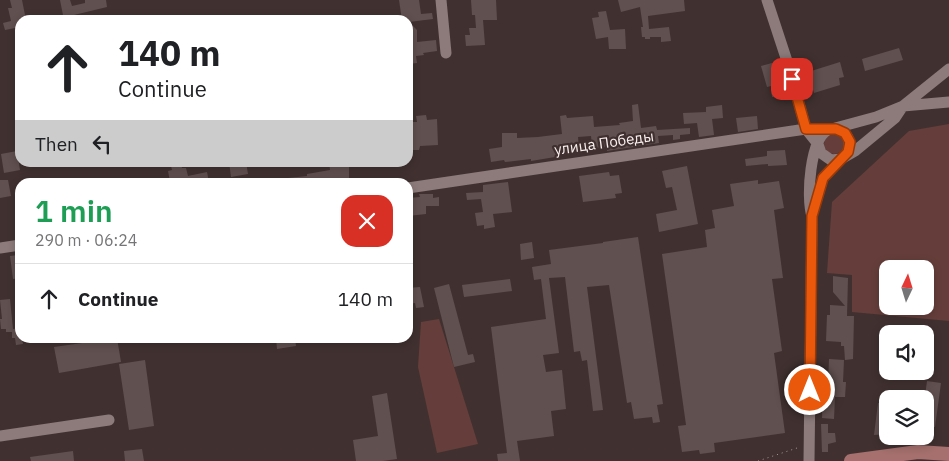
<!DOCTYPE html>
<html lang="en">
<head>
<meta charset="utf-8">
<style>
	:root { --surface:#fff; --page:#f2f2f2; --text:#202124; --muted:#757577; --line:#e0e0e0 }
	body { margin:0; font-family:"IBM Plex Sans",sans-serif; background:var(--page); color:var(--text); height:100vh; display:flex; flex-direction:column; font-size:19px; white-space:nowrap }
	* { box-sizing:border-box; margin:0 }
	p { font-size:16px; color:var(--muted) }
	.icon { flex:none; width:28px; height:28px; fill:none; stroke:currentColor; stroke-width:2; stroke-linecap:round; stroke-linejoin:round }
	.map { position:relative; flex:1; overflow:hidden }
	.side { position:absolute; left:15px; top:178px; width:398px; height:165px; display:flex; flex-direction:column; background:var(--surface); border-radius:15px; box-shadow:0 2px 8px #0003 }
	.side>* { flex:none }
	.banner { position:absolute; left:15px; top:15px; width:398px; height:152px; border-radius:15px; box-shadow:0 2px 8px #0003; background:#fff; color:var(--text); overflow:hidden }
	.needle { width:32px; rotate:4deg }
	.tools { position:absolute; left:879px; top:260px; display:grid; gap:10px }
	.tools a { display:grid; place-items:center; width:55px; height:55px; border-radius:10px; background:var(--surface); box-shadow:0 2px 8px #0003; font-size:25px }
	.pin { position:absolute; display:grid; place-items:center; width:42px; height:42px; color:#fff; margin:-21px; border-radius:10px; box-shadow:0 2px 8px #0006 }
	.me { position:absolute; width:55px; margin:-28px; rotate:0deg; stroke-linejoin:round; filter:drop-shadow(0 0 4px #0008) }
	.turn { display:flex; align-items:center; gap:18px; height:105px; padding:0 20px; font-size:22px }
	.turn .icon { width:65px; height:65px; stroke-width:2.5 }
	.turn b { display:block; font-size:35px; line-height:42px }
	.then { display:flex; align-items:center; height:48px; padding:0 20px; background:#0003; gap:10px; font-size:19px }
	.round { display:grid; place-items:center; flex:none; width:52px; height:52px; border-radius:15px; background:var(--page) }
	.summary { display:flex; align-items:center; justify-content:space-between; height:85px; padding:0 20px }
	h1 { font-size:30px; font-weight:600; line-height:38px; color:#1e9e55 }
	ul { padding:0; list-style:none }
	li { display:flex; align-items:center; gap:15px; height:70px; padding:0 20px; border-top:1px solid var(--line) }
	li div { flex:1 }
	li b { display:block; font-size:19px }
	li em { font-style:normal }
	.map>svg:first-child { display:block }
	.green { fill:#653e3b; fill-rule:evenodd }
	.building { fill:#60504f }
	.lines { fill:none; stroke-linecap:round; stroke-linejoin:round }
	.path { stroke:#a49897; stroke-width:1; stroke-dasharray:1 4; stroke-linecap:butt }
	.minor { stroke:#8c7b7a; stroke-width:11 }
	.major { stroke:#a5706d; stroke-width:14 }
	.route-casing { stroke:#983908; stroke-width:12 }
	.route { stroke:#ea580c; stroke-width:9 }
	.labels { text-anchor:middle; stroke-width:4.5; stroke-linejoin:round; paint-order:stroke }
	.street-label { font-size:15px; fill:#f8efee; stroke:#403130 }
</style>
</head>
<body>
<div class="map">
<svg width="949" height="461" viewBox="0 0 949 461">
	<rect width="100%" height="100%" fill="#403130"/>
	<!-- green -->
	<path class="green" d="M949 124V321L852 312V275L827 273 832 202 909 131ZM888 269H925V306H888Z
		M824 144a10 10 0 1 1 20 0a10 10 0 1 1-20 0Z
		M439 319 478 444 437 453 418 367 421 322Z"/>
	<!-- building -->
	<path class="building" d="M10 0H22L26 20H20V27L5 30 3 23 11 21 8 8H12Z
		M60 0H70L72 6 85 3V0H106L107 7 74 15 75 20H64Z
		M399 0H419L421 14 432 13 433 19 409 22 417 30V42L436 40 437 51 423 53 424 55 416 56 417 63 408 64V20H402Z
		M471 0H496L497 20H483L485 45 466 46 465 35H470L469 28H476L475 15H472Z
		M618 0H684L685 11 648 16 649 29 669 27 671 41 661 42V37H650V39H645V37H642L641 27H643L640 7 621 12Z
		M606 11 610 30 625 29 626 49H609L608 37 596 39 592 18 599 17 598 12Z
		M899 48 903 60 865 71 862 59Z
		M840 62 844 77 839 78 840 85 814 93 808 72Z
		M772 63 778 85 780 96 772 97 771 86 767 87 761 66Z
		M638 104 641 128 656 126 657 130 690 128V134L680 135V139L673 140V135L658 136 659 143 607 151V147L596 148V146H592L591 136 578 137 579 149 562 152V154L555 155V157L531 161V159L505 162 504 160 491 162 489 149 502 147V133H517V138L538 137 562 134 560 116 566 115 567 118 593 116 594 127 620 125 619 123 633 121 632 105Z
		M722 105 723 118 712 119 714 135 699 137 697 123 684 124 683 113 706 112V107Z
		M426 115 427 120 437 119 438 145 420 146 419 150H411L410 122H417L416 116Z
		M757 116 758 129 738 132 736 118Z
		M785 150 787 165 768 166V164L746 166 745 159 767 156V151Z
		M17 151 20 170 4 173 1 154Z
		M229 162H246L248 174 231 177Z
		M329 162H349V179L330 182H288V178L307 176V174L330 170Z
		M181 164 182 168H186L188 176 207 172 209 182H170L168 171 172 170 171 166Z
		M687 166 698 224 659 232 656 214 677 210 672 187 666 188 662 171Z
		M609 172 610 176 619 175 622 193 615 194 616 198 583 202 579 176Z
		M0 180H8L11 196 0 198Z
		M758 180V184L779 181 784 208 774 210 783 278 772 279 782 351 774 353 785 433 714 443 715 452 700 454 699 450 682 452 678 426 686 425 662 254 707 247 705 230 715 228 712 210 734 206 730 184Z
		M508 182 512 212 493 214 495 227 484 229V225L477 226 475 213 483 212 481 199 467 200 466 193 483 192V185Z
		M419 194H433V198L439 197V206H426V214L408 216V198L420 197Z
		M638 237 663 404 657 405 660 422 653 423 652 417 634 419 631 402 627 403 609 285 587 287 603 410 593 411 587 360 582 361 580 351 574 352 565 277 549 278 559 353 543 355 546 372 562 370 566 409 551 411 554 436 517 441 520 461H498L497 454 507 453 491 327 546 319 541 279 534 280 532 267 551 264 549 250 603 243V242Z
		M532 242 534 258 521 260 520 244Z
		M18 255V259L20 258V278L13 279 10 256Z
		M833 276 848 278 847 316H854L853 359 845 360 844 346H841V342L826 341 827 315H830V305L845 306 833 292Z
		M510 279 512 291 464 297 462 285Z
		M449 284 468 355 473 354 475 362 454 367 434 288Z
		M420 287 424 307 416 308 415 303 408 304V288Z
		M10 299 13 329 20 328V338H22L23 344 16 345 15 338H12V332H6V329H1L0 319H2L0 300Z
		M117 338 121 362 59 373 54 347Z
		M276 338H295L296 346 277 349Z
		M829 359 844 360 843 382H846L845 397H835L834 419 822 418 823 385H828Z
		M145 360 154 426 129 430 119 364Z
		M927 381 941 383 935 427 925 426V396Z
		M387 393 397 459 383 461H356L353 440 378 436 372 396Z
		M878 403 888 404V422H886L888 434 874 435Z
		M821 424H828V433H835L836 442 828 444V452H822Z
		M142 449 144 461H125L124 451Z
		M73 451 74 461H31L30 457Z"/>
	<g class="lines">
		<!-- path -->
		<path class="path" d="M758 461 800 447"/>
		<!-- minor -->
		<path class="minor" d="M441 0 446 53
			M767 0 788 64 806 129 818 144 821 153 831 160 841 159 855 151 895 118 903 106 949 69
			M833 129C848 129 854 144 845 156
			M408 188 806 129 828 130 876 117 903 106 949 102
			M814 209 823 178 841 159
			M0 248 20 245
			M0 436 109 420
			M809 461 812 216C806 198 810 138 828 130"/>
		<!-- major -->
		<path class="major" d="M851 461 918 452 949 454"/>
	</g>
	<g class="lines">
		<defs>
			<path id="route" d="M792 79 806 129H836L845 133 850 142 848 152 823 178 812 216 810 390"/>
		</defs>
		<!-- route casing -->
		<use href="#route" class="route-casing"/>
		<!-- route -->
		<use href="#route" class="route"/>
	</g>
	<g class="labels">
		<!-- street labels -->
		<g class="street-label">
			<text transform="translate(604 143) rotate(-8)" y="5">улица Победы</text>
		</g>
	</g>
</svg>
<div class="tools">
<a><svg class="needle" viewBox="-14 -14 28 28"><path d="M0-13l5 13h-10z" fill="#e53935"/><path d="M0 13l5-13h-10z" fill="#757577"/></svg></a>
<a><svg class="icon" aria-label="sound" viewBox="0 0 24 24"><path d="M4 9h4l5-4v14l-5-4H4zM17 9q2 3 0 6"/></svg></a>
<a><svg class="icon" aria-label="layers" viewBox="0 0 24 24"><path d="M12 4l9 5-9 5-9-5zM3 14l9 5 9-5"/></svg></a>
</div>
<div class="pin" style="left:792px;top:79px;background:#d93025"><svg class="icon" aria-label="arrive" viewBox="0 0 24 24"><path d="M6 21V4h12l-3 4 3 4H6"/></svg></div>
<svg class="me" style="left:810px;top:390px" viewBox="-20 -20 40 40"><circle r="17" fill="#ea580c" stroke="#fff" stroke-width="3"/><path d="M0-11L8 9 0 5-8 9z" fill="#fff"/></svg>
<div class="banner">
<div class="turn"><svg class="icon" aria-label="ahead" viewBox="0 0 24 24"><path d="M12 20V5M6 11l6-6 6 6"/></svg><div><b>140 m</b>Continue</div></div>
<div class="then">Then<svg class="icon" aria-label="left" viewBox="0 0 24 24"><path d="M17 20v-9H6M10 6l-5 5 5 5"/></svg></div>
</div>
<section class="side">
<div class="summary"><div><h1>1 min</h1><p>290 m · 06:24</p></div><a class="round" style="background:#d93025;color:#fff"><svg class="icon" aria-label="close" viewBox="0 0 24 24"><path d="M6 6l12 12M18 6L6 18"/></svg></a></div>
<ul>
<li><svg class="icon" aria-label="ahead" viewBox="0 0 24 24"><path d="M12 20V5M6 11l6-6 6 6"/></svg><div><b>Continue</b></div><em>140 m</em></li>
</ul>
</section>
</div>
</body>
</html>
